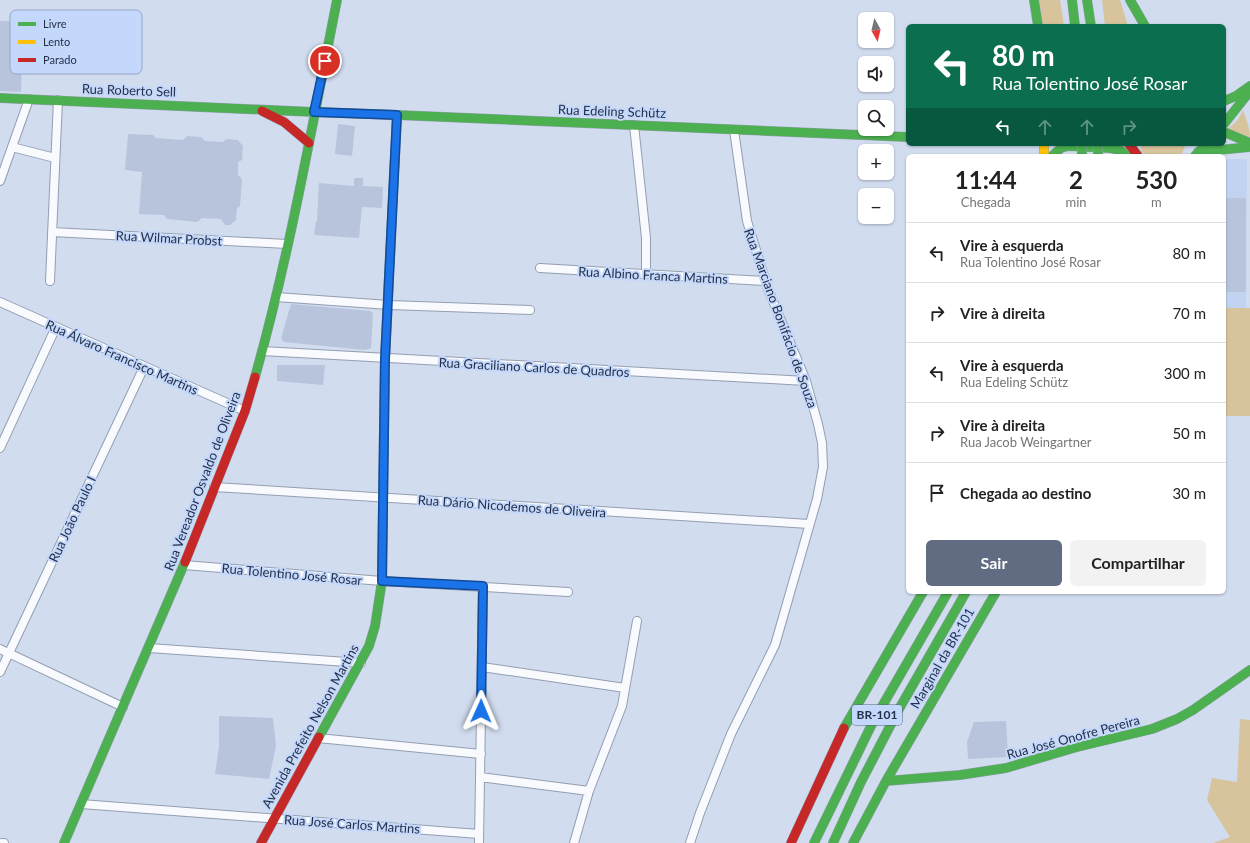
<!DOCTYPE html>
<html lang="pt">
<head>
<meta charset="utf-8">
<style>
	:root { --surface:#fff; --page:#f2f2f2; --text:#222; --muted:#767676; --line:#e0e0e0; --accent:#616c82 }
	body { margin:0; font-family:Lato,sans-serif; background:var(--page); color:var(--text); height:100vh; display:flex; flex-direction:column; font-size:15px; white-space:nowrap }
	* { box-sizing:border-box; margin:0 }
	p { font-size:13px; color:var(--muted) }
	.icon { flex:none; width:22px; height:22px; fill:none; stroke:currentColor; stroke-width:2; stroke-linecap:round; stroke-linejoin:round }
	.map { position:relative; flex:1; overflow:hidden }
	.side { position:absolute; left:906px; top:154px; width:320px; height:440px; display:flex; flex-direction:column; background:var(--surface); border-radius:6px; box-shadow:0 1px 3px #0004 }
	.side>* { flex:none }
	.guide { position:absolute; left:906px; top:24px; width:320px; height:122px; border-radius:6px; box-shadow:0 1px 3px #0004; background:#0b6e4f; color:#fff; overflow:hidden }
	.needle { width:26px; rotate:172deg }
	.buttons { position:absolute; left:858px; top:12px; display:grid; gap:8px }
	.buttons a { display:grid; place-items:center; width:36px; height:36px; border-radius:6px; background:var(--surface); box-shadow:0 1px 3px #0004; font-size:20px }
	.pin { position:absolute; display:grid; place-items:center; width:34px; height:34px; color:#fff; margin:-17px; border:2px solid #fff; border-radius:50%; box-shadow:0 1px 4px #0007 }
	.me { position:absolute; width:44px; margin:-22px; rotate:1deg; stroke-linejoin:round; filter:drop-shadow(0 0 3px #0008) }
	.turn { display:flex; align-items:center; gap:14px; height:84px; padding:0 20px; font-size:18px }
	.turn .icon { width:52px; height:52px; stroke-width:2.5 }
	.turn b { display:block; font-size:28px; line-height:34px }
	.lanes { display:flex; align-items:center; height:38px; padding:0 20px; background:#0003; justify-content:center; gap:20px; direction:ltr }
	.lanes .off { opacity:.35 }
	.eta { display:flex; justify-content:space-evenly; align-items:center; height:68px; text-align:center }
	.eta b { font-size:24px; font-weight:700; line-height:28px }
	.action { display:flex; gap:8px; margin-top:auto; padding:8px 20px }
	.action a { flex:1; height:46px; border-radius:6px; background:var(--accent); color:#fff; font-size:16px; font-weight:700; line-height:46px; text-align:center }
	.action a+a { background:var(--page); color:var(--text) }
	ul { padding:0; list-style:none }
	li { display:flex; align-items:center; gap:12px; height:60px; padding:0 20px; border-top:1px solid var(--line) }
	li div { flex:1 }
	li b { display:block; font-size:15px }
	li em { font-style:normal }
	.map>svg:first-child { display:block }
	.built { fill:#c2d3f1 }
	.green { fill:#d7c49c }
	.building { fill:#b8c4db }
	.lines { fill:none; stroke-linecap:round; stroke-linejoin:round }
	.street-casing { stroke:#949eb1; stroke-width:10 }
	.fast-casing { stroke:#949eb1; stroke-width:10 }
	.slow-casing { stroke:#949eb1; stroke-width:10 }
	.jam-casing { stroke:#949eb1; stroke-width:10 }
	.street { stroke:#f8fafd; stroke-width:8 }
	.fast { stroke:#4caf50; stroke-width:9 }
	.slow { stroke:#ffc107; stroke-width:9 }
	.jam { stroke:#c62828; stroke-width:9 }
	.fast-bridge-casing { stroke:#949eb1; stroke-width:10; stroke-linecap:butt }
	.fast-bridge { stroke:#4caf50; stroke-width:9 }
	.route-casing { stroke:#114b97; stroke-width:10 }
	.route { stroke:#1a73e8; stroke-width:7 }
	.labels { text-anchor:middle; stroke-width:4; stroke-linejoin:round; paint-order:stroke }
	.shield { fill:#c4d8fc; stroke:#54627e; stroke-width:1 }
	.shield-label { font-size:12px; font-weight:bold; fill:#243048 }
	.street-label { font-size:13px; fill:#243048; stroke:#c4d8fc }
	.key { fill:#c4d8fc; stroke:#94a6c6; stroke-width:1 }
	.key-label { font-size:11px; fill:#243048 }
</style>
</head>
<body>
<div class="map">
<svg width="1250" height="843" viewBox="0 0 1250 843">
	<rect width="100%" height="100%" fill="#d1dcef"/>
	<!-- built -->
	<path class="built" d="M1225 159H1247L1246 308H1224Z"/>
	<!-- green -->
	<path class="green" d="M1039 0H1060L1064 26H1043Z
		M1102 0H1120L1128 26H1105Z
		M1243 110C1246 120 1250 127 1250 137L1226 130C1235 124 1239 119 1243 110Z
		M1140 144H1186L1181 156H1146L1141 151Z
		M1224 308H1250V416H1224Z
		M1240 719 1250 720V843H1213L1230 837 1207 800 1212 778 1237 782Z"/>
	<!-- building -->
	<path class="building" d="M0 21H23L21 92 0 91Z
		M338 124 355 126 352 156 335 154Z
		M128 134 153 135 156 138 183 140 187 136 201 137 205 141 223 142 227 139 238 140 243 146 242 160 238 162V175L242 179 240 206 237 208 236 220 230 225H225L221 219 202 218 197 222 167 219 164 215 139 214 142 172 125 170Z
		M354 178H363V186L383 187 382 208 362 207 359 238 314 235 316 221H317L319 183 354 186Z
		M1224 198H1246V292H1224Z
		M291 304 370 311 373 313 371 348 365 350 284 342 281 338Z
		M277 365H325L323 385 277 381Z
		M219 716 273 718 276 746 269 779 215 774 219 746Z
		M1006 721 1008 757 968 759 967 742 974 722Z"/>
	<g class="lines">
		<defs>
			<path id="street" d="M634 125 646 238V274
				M12 147 55 158
				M0 181 29 99
				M52 232 287 244
				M540 268 765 281
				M50 281 58 100
				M276 297 389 305 530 310
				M0 302 245 411
				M262 351 806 381
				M0 448 56 327
				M214 487 809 524
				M184 565 382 581 568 592
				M149 648 361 663
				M0 649 123 707
				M482 667 625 688
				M0 672 144 367
				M318 738 481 754
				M480 777 589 791
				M81 804 479 834
				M2 843H4
				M479 843 483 586
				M574 843 589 791 622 706 637 621
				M690 843 700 813 731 734 775 645 817 499 823 467 822 443 818 424 806 381 768 289 747 221 734 130"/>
			<path id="fast" d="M1034 0 1038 26
				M1072 0 1075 26
				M1087 0 1091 26
				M1130 0 1145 26
				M0 98 314 112
				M1224 101 1236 96 1250 86
				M314 112 397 115 389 277
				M397 115 908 137
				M1224 124 1250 91
				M1224 132 1250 143
				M1198 152 1250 147
				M1052 156 1061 148 1068 146 1110 148 1120 150 1127 156
				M1195 156 1206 144
				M255 377C290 253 312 126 337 0
				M844 728 923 592
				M319 737 369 646 375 626 382 581 384 431
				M886 781 960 775 1006 768 1077 747 1152 729 1177 719 1193 710 1250 670
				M64 843 185 562
				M814 843 873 722 948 592
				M833 843 861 782 899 709 966 592
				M853 843 886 781 996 592"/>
			<path id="slow" d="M1044 144V156
				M384 431 385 359 389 277"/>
			<path id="jam" d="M262 111 284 122 309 143
				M1129 144 1138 156
				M185 562 245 411 255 377
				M261 843 319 737
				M791 843 844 728"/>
		</defs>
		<!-- street casing -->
		<use href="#street" class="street-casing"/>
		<!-- fast casing -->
		<use href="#fast" class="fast-casing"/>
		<!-- slow casing -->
		<use href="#slow" class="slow-casing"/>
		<!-- jam casing -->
		<use href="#jam" class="jam-casing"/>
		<!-- street -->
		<use href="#street" class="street"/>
		<!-- fast -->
		<use href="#fast" class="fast"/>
		<!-- slow -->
		<use href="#slow" class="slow"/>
		<!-- jam -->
		<use href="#jam" class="jam"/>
		<defs>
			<path id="fast-bridge" d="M1082 144V154
				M1098 144V154"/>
		</defs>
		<!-- fast-bridge casing -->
		<use href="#fast-bridge" class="fast-bridge-casing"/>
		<!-- fast-bridge -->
		<use href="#fast-bridge" class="fast-bridge"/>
	</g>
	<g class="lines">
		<defs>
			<path id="route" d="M325 61 314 112 397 115 385 359 382 581 483 586 481 711"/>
		</defs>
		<!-- route casing -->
		<use href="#route" class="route-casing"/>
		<!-- route -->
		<use href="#route" class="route"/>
	</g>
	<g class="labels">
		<!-- shield labels -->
		<rect class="shield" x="852" y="705" width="50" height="20" rx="3"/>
		<g class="shield-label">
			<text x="877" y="719">BR-101</text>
		</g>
		<!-- street labels -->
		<g class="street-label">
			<text transform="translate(129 90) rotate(2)" y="5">Rua Roberto Sell</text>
			<text transform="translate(612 111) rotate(2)" y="5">Rua Edeling Schütz</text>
			<text transform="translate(169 238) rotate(3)" y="5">Rua Wilmar Probst</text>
			<text transform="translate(653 275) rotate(3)" y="5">Rua Albino Franca Martins</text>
			<text transform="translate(781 318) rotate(70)" y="5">Rua Marciano Bonifácio de Souza</text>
			<text transform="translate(122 357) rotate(24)" y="5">Rua Álvaro Francisco Martins</text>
			<text transform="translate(534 367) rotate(3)" y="5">Rua Graciliano Carlos de Quadros</text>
			<text transform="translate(202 481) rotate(-69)" y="5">Rua Vereador Osvaldo de Oliveira</text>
			<text transform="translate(512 506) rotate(4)" y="5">Rua Dário Nicodemos de Oliveira</text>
			<text transform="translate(72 519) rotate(-65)" y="5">Rua João Paulo I</text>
			<text transform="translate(292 574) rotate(5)" y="5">Rua Tolentino José Rosar</text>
			<text transform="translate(942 658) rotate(-60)" y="5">Marginal da BR-101</text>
			<text transform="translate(310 726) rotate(-61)" y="5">Avenida Prefeito Nelson Martins</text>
			<text transform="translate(1073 737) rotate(-15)" y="5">Rua José Onofre Pereira</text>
			<text transform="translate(352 824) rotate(4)" y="5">Rua José Carlos Martins</text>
		</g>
	</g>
	<!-- legend -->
	<rect x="10" y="10" width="132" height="64" rx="6" class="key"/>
	<rect x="18" y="22" width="18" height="4" fill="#4caf50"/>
	<rect x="18" y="40" width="18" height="4" fill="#ffc107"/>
	<rect x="18" y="58" width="18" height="4" fill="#c62828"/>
	<g class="key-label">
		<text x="43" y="28">Livre</text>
		<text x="43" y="46">Lento</text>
		<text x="43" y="64">Parado</text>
	</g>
</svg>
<div class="buttons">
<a><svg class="needle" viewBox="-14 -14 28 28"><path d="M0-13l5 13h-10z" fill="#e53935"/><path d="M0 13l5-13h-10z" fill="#767676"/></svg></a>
<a><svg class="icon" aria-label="sound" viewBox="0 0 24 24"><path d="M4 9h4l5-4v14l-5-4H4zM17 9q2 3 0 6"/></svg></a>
<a><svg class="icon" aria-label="search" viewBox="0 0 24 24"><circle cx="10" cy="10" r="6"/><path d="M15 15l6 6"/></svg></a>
<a>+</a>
<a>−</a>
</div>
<div class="pin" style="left:325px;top:61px;background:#d93025"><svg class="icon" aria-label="arrive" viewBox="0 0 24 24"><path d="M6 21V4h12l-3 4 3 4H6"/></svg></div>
<svg class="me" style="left:481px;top:711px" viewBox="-20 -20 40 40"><path d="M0-17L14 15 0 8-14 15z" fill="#1a73e8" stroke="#fff" stroke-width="4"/></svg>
<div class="guide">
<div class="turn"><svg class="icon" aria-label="left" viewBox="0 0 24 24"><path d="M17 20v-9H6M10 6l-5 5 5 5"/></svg><div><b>80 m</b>Rua Tolentino José Rosar</div></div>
<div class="lanes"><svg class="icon" aria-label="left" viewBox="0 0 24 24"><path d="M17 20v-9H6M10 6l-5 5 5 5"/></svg><svg class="icon off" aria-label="ahead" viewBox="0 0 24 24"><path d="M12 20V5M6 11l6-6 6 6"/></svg><svg class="icon off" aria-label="ahead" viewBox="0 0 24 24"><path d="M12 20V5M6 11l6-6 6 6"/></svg><svg class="icon off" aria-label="right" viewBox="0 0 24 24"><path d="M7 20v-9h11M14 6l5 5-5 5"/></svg></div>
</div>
<section class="side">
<div class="eta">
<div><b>11:44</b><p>Chegada</p></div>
<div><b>2</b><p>min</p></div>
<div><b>530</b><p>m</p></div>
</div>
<ul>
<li><svg class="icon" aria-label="left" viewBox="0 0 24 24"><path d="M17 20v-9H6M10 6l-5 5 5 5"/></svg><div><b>Vire à esquerda</b><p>Rua Tolentino José Rosar</p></div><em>80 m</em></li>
<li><svg class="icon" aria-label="right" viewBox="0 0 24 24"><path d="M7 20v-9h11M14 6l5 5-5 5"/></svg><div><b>Vire à direita</b></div><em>70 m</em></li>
<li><svg class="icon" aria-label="left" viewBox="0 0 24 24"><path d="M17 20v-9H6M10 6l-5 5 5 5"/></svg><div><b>Vire à esquerda</b><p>Rua Edeling Schütz</p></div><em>300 m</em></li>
<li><svg class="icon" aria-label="right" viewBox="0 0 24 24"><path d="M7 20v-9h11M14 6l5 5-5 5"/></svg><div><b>Vire à direita</b><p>Rua Jacob Weingartner</p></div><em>50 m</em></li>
<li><svg class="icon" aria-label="arrive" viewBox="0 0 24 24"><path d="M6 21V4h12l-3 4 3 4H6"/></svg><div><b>Chegada ao destino</b></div><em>30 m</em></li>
</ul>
<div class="action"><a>Sair</a><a>Compartilhar</a></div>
</section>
</div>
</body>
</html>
